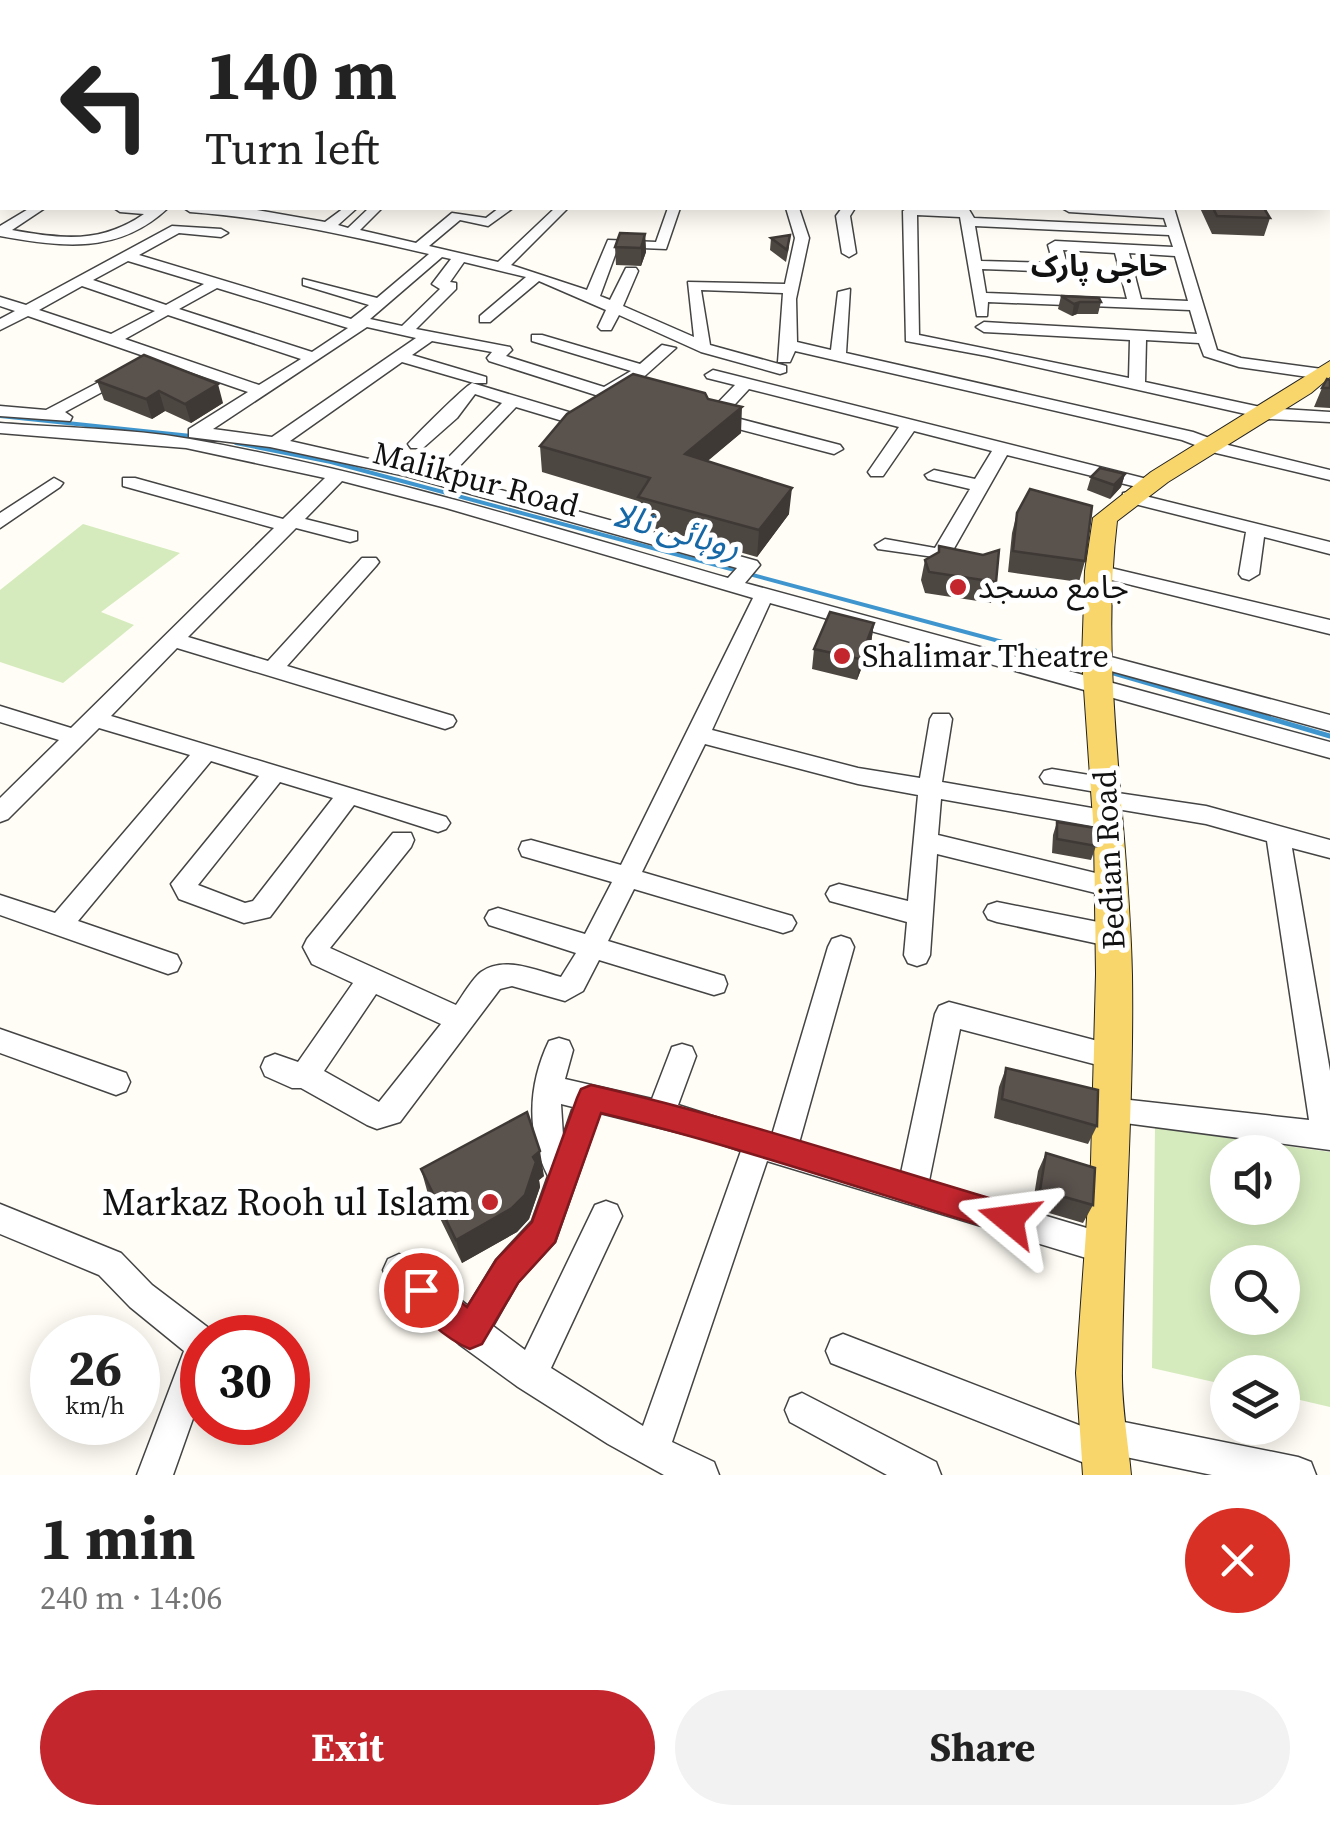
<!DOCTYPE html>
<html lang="en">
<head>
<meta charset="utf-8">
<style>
	:root { --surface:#fff; --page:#f2f2f2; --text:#222; --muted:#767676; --accent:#c4262e }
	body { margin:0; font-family:"Source Serif 4","Noto Sans Arabic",serif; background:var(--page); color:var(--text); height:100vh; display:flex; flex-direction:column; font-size:38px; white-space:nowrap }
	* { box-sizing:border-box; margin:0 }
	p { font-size:32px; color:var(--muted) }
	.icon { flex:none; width:55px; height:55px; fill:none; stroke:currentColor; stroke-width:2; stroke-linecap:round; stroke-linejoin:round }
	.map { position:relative; height:1475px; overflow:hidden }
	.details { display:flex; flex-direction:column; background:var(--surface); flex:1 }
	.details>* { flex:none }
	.hud { position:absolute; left:0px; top:0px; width:1330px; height:210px; box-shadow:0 5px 25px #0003; background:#fff; color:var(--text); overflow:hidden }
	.tools { position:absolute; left:1210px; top:1135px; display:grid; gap:20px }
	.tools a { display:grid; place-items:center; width:90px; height:90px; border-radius:50%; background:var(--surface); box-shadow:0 5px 25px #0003; font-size:50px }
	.speed { position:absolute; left:30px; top:1315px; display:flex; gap:20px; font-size:50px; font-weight:700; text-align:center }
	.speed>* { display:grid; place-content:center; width:130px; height:130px; border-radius:50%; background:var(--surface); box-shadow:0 5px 25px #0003; line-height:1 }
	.speed small { font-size:25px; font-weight:400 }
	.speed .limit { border:15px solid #d22; background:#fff; color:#111 }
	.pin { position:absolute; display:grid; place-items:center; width:85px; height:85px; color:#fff; margin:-42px; border:5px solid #fff; border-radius:50%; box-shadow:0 2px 10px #0007 }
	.me { position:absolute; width:110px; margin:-55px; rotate:286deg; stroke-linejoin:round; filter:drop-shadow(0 0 8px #0008) }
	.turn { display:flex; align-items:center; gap:35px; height:210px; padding:0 40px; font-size:45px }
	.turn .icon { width:130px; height:130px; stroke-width:2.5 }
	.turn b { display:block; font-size:70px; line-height:85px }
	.round { display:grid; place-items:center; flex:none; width:105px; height:105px; border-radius:52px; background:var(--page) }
	.headline { display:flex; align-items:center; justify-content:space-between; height:170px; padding:0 40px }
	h1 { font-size:60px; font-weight:700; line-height:75px }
	.primary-button { display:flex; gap:20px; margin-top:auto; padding:20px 40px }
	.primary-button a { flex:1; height:115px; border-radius:60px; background:var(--accent); color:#fff; font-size:40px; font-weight:700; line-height:115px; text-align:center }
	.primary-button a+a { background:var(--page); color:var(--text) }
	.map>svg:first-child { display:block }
	.green { fill:#d5ebbd; fill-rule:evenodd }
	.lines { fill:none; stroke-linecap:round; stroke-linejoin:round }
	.stream-far1 { stroke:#3f96cf; stroke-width:4 }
	.stream { stroke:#3f96cf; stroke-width:5 }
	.minor-casing { stroke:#444; stroke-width:3 }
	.major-casing { stroke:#222; stroke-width:2 }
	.minor { fill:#fff; fill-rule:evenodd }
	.major { fill:#f9d66b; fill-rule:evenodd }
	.wall { fill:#4d4742 }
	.shaded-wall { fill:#3f3936 }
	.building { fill:#5a524d; stroke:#3f3936; stroke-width:2.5 }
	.route { fill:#c4262e; stroke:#7f191e; stroke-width:2.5 }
	.poi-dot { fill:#c4262e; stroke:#fff; stroke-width:4 }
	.labels { text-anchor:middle; stroke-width:10; stroke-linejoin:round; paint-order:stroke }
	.far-neighbourhood-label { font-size:30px; font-weight:bold; fill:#111; stroke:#fff }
	.street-label { font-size:32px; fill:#111; stroke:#fff }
	.poi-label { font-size:32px; fill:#111; stroke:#fff; text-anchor:start }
	.water-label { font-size:35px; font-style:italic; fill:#1768a6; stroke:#fff }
	.near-poi-label { font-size:38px; fill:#111; stroke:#fff; text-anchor:end }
</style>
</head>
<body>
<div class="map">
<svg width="1330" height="1475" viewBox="0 0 1330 1475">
	<rect width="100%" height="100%" fill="#fffdf5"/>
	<!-- green -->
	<path class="green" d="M83 524 180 553 101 612 134 625 63 683 0 662V590Z
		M1155 1128 1330 1152V1407L1283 1396 1282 1372H1228L1227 1385 1152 1368ZM1228 1152H1282V1208H1228ZM1228 1262H1282V1318H1228Z"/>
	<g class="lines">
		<!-- stream-far1 -->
		<path class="stream-far1" d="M0 416 191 436
			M236 443 331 462 1025 648"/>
		<!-- stream -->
		<path class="stream" d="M1016 646 1087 665
			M1107 671 1330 736"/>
		<defs>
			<path id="minor" d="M91 0H122L124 2H90Z
				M141 0H160L162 2H140Z
				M389 0H399V2H390Z
				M457 0H467V2H458Z
				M527 0H537V2H528Z
				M829 0H839V2H830Z
				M987 0H997L998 2H989Z
				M1123 0H1133L1134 2H1125Z
				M2 6V13L0 14V7Z
				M1328 11H1330V17H1328Z
				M1328 33H1330V42L1328 41Z
				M0 73H2V79H0Z
				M1328 113H1330V119H1328Z
				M2 137V146L0 147V138Z
				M2 159V167L0 168V160Z
				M1328 160 1330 161V169L1328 168Z
				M2 182V190L0 191V183Z
				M30 208H45L12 230C62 239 101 244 144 214L120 212 114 208H168C118 255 62 247 0 236V226Z
				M184 208H246L325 222 344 208H357L338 225 348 228 369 208H382L360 230 416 243 452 213 486 218 499 208H513L488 226 460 220 429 246 498 262 555 208H568L511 265 587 290 608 240 656 242 668 208H680L666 249 618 247 600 296 610 300 626 268H636L638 271 623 306 694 337 688 282 785 284 795 238 786 208H799L809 238 796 299 797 342 831 350 838 292 850 289 846 353 1193 432 1228 445 1330 470V480L1216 453 1182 440 795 351 790 362H778L783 293 701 290 710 345 786 366V372L780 374 701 352 619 315 611 330H601L598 327 606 310 539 281 490 322H480V316L526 277 464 262 450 282 456 283V289L416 329 510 347 512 350 506 356 604 387 631 371 532 341V335H542L640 364 662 345 676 348 638 382 605 398 489 361 487 358 492 352 432 341 412 355 486 377V383H474L402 362 290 441 483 485 757 561 760 565 745 583 1330 742V758L770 603 712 730 858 768 920 778 930 719 933 714H949L952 719 942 782 1109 811 1117 814 1121 820 1117 826 1109 829 941 799 938 835 1112 877 1121 880 1125 887 1121 894 1112 897 937 854 930 955 926 963 917 966 908 963 904 955 907 922 830 901 826 894 830 887 839 884 908 901 918 795 858 784 705 744 642 872 792 916 796 923 792 930 783 933 634 889 608 941 724 976 727 984 724 992 714 995 599 960 583 991 565 1001 512 986 500 989 400 1122 377 1129 367 1125 301 1088H292L265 1076 261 1067 265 1058 275 1054 298 1062 353 983 312 964 303 947 307 939 393 833H411L414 840 411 847 330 948 456 1005C463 995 472 979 481 972 504 955 538 971 561 977L576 953 489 925 485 918 489 911 498 908 585 934 612 882 522 856 519 849 522 842 531 840 621 865 753 598 446 508 342 481 305 519 357 532V540L350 542 296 528 188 637 268 661 362 558H376L379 562 376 566 287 666 453 716 456 721 453 726 445 729 177 648 111 716 446 817 450 823 446 829 438 832 354 805 270 917 244 923 179 899 171 884 259 776 211 761 78 921 177 955 181 963 177 971 168 974 0 915V895L55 913 190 755 99 728 8 819 0 822V798L59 740 0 722V706L71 728 274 528 123 486V478H135L283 519 325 478 186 448 0 433V423C62 428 128 428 190 439 372 471 550 527 728 578L737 568 406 476 270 447 189 437V429L248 392 28 316 0 330V319L15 311 0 306V297L26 305 172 226 221 229 228 233 221 237 179 233 139 255 351 319 369 305 303 285V279L377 298 429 254C350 236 272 218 190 212ZM442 257 451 259 432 284 440 289 402 326 370 319ZM128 261 204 284 166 305 93 280ZM82 286 155 311 111 334 39 310ZM217 288 348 328 312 352 179 309ZM168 315 301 359 259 385 125 339ZM367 327 416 338 272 437 213 429ZM280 782 333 798 253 901 245 903 198 885ZM376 994 441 1024 379 1102 324 1071Z
				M842 208H855L850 216 856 253 849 257 842 253 836 216Z
				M908 208H968L974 218 1167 227 1164 218 1069 212 1062 208H1174L1217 350 1241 358 1322 369 1330 374 1322 379 1239 367 1204 356 1199 343 1146 340 1145 382 1265 408 1330 412V422L1268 419 987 356 906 341 903 211ZM917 215 960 217 977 316H987L988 302 1190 310 1197 334 984 322 976 327 984 332 1130 340 1129 378 919 335ZM975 226 1169 235 1173 247 1055 241 1048 245 1053 263 981 261ZM1063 250 1115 253 1127 299 986 293 982 269 1061 272 1068 268ZM1129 253 1175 256 1188 301 1141 299Z
				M124 369 130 371V377L65 412 72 417 70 421 0 416V406L46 410Z
				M713 370 1155 481 1158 485 1149 490 1007 455 948 559 878 549 875 545 885 539 935 548 970 489 928 479 925 475 934 470 975 479 992 451 914 431 883 476H871L868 472 899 427 749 389 725 415 840 445 843 449 834 454 708 421V413L735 385 707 378 705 375Z
				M472 383 572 413 574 417 566 422 516 407 452 474H440V466L502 403 475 394 457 418 423 448H411L408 444C418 433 463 388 472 383Z
				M54 478 63 483 60 487 0 528V513Z
				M1129 492 1330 542V554L1264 537 1259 574 1249 580 1242 578 1239 574 1246 532 1123 501V493Z
				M1098 565 1330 620V634L1091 575 1088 571Z
				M1096 653 1330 715V731L1089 665 1085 660Z
				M1052 769 1114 779 1118 785 1111 792 1206 806 1330 840V858L1292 848 1330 1071V1150L1102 1120 1097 1111 1102 1102 1112 1098 1309 1120 1267 841 1206 824 1099 806 1095 800 1102 793 1044 783 1040 777 1044 771Z
				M997 902 1113 925 1122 928 1126 936 1122 944 1113 947 997 922 988 919 984 912 988 905Z
				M841 936 850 939 854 947 799 1143 901 1173 935 1014 939 1006 949 1002 1113 1045 1123 1048 1127 1057 1123 1066 1113 1069 960 1029 929 1181 1117 1237 1122 1248 1117 1259 1106 1264 767 1161 672 1442 714 1462 719 1475H664L608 1444 518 1387 459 1344 388 1281 383 1270 388 1259 399 1254 410 1259 468 1306 496 1260 532 1221 548 1176C526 1133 528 1085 549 1041L559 1038 569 1041 573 1050 565 1079 652 1099 672 1047 682 1044 692 1047 696 1056 678 1105 772 1135 828 947 832 939ZM561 1104 573 1107 563 1136ZM600 1113 709 1140 741 1151 643 1426 551 1368 622 1216 617 1205 606 1201 595 1205 525 1350 493 1326 518 1282 555 1242Z
				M0 1029 126 1073 130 1082 126 1091 116 1095 0 1053Z
				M0 1204 121 1253 152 1285 214 1332 216 1338H202V1393L173 1475H137L184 1351 130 1307 99 1275 0 1234Z
				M843 1334 1089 1429 1092 1423 1104 1418 1298 1457 1311 1462 1316 1475H1212L1121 1456 1117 1465 1105 1471 831 1363 826 1351 831 1339Z
				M802 1393 936 1462 941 1475H887L790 1422 785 1410 790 1398Z"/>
			<path id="major" d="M1330 361V377L1311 393 1168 482 1117 521C1099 672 1129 823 1132 975 1134 1107 1123 1238 1122 1369 1121 1404 1128 1440 1131 1475H1083L1076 1373 1091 1162 1096 974 1094 834 1082 660 1085 571 1093 518 1151 472Z"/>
		</defs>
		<!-- minor casing -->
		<use href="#minor" class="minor-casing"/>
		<!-- major casing -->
		<use href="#major" class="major-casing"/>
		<!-- minor -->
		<use href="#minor" class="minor"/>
		<!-- major -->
		<use href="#major" class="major"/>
	</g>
	<!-- wall -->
	<path class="wall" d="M1200 208H1264L1270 218 1264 236 1212 234Z
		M645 234 646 252 641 266 616 265 615 247Z
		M771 238 789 247 786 262 770 250Z
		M1061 296 1101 302 1098 314H1077L1072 316 1058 309Z
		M1330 380V408L1314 407 1322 388Z
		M97 381 223 403 191 423 165 411 152 419 104 400Z
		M708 399 741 433 707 461 789 514 757 557 639 524 638 501 542 472 540 446Z
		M1125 474 1121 487 1110 499 1087 490 1091 477Z
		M1017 513 1085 561 1079 582 1008 572 1012 533Z
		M939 546 996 582 991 603 925 593 921 580 925 560 938 553Z
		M874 623 871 643 857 680 812 669 814 649Z
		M1057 822 1096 846 1091 860 1052 853 1053 835Z
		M1006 1068 1097 1126 1088 1144 994 1118 999 1087Z
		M1046 1153 1093 1205 1083 1223 1032 1208 1038 1171Z
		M421 1169 544 1176 539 1180 540 1187 529 1219 517 1232 462 1263 428 1194Z"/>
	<!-- shaded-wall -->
	<path class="shaded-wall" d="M645 234 646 252 641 266V248Z
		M1080 302 1077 314 1072 316 1074 304Z
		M218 384 223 403 191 423 185 404Z
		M159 391 165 411 152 419 146 399Z
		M742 407 741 433 684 481 685 454Z
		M1125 474 1121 487 1110 499 1114 485Z
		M792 488 789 514 757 557 759 530Z
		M874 623 871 643 857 680 860 659Z
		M540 1151 544 1176 539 1180 540 1187 529 1219 517 1232 462 1263 456 1240 533 1157Z"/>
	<!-- building -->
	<path class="building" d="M1213 208H1264L1270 218 1217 216Z
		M620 233 645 234 641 248 615 247Z
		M790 235 787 250 771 238Z
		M1061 296 1099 298 1101 302H1080L1074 304Z
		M144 355 218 384 185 404 159 391 146 399 97 381Z
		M633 374 705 393 708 399 742 407 685 454 792 488 759 530 638 497 650 478 540 446 567 414Z
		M1327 379 1330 380V388H1322Z
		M1100 468 1125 474 1114 485 1091 477Z
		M1030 489 1092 506 1085 561 1013 551 1017 513Z
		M939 546 983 555 999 550 996 582 929 572 925 560 939 552Z
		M830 612 874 623 860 659 814 649Z
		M1057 822 1095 828 1096 846 1057 839Z
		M1006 1068 1098 1090 1097 1126 1002 1099Z
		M527 1112 540 1151 533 1157 536 1162 525 1195 512 1208 456 1240 421 1169Z
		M1046 1153 1095 1168 1093 1205 1040 1190Z"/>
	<!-- route -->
	<path class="route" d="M591 1085C732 1117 870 1163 1009 1204L1020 1208 1025 1219 1020 1230 1009 1234C873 1193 739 1146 601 1113L555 1242 518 1283 482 1344 470 1349C448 1340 414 1312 404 1290L409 1278 421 1273 432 1278 467 1307 496 1260 532 1222 577 1098 581 1089Z"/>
	<!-- markers -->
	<g class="poi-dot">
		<circle cx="958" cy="587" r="10"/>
		<circle cx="842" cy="656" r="10"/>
		<circle cx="490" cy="1202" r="10"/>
	</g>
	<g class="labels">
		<!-- far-neighbourhood labels -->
		<g class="far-neighbourhood-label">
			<text x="1099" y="276">حاجی پارک</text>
		</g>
		<!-- street labels -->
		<g class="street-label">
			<text transform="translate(476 479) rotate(15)" y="11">Malikpur Road</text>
			<text transform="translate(1109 860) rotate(-93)" y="11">Bedian Road</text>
		</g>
		<!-- poi labels -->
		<g class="poi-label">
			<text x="978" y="598">جامع مسجد</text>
			<text x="862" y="667">Shalimar Theatre</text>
		</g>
		<!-- water labels -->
		<g class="water-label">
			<text transform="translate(676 530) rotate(15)" y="12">روہائی نالا</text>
		</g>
		<!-- near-poi labels -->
		<g class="near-poi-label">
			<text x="470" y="1215">Markaz Rooh ul Islam</text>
		</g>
	</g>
</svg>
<div class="tools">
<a><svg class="icon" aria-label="sound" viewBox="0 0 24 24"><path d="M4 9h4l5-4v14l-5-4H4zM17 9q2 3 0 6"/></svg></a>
<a><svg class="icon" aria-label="search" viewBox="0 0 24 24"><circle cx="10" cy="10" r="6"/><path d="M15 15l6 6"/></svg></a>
<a><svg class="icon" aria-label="layers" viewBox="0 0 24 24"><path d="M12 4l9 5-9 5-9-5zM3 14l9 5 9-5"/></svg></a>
</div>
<div class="speed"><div>26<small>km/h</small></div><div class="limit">30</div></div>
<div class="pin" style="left:421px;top:1290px;background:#d93025"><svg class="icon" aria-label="arrive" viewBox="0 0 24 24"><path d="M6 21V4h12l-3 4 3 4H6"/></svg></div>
<svg class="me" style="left:1009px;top:1219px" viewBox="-20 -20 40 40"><path d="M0-17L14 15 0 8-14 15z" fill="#c4262e" stroke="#fff" stroke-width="4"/></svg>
<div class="hud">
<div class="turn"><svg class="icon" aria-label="left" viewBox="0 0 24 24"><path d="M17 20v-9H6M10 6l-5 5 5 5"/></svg><div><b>140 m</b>Turn left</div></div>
</div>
</div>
<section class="details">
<div class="headline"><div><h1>1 min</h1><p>240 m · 14:06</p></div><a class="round" style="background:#d93025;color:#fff"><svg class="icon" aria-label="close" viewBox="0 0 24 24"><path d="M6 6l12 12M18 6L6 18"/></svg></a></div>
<div class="primary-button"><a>Exit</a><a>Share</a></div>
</section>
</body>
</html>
